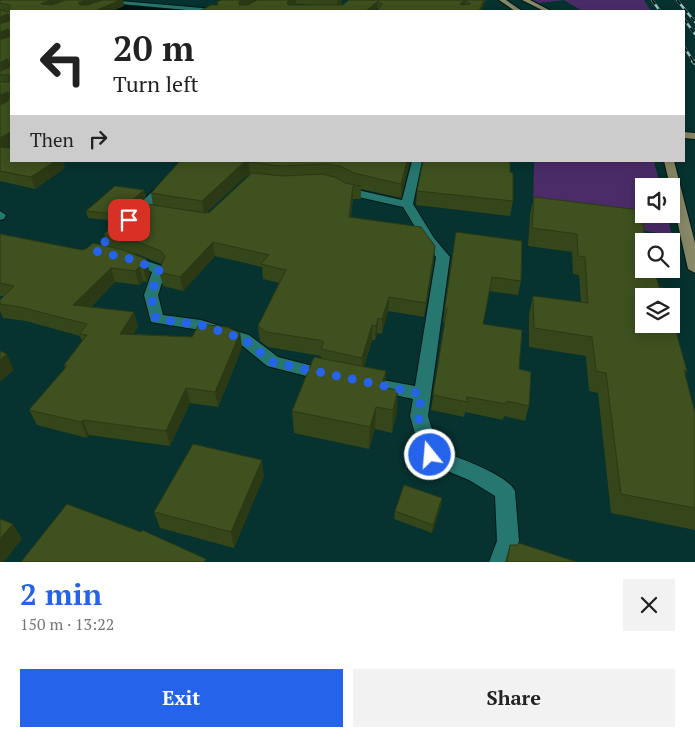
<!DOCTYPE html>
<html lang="en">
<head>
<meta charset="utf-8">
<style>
	:root { --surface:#fff; --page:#f2f2f2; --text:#222; --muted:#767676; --accent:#2563eb }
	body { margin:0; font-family:"PT Serif",serif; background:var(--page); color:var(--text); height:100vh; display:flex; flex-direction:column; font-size:19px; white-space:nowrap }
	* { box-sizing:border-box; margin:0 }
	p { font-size:16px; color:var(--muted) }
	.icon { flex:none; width:28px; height:28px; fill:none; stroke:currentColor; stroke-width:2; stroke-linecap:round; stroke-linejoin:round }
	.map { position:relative; height:562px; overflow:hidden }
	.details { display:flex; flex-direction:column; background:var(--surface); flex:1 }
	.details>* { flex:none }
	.hud { position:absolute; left:10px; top:10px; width:675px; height:152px; border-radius:0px; box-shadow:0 2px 12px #0003; background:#fff; color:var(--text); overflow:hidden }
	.buttons { position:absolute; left:635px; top:178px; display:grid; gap:10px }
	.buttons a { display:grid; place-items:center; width:45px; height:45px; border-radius:0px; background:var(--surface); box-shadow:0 2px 12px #0003; font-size:25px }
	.pin { position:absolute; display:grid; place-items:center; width:42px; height:42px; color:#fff; margin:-21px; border-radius:10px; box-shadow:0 2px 8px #0006 }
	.me { position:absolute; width:55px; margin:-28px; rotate:343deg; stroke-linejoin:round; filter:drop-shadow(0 0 4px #0008) }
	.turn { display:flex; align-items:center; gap:18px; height:105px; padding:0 20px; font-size:22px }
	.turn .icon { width:65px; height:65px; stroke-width:2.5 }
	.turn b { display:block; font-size:35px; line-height:42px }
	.then { display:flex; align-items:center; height:48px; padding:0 20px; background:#0003; gap:10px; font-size:19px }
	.round { display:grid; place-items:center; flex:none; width:52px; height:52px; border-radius:0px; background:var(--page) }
	.head { display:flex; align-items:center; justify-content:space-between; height:85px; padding:0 20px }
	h1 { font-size:30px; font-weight:700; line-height:38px; color:var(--accent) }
	.action { display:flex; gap:10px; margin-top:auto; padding:10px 20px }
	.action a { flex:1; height:58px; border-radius:0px; background:var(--accent); color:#fff; font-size:20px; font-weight:700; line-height:58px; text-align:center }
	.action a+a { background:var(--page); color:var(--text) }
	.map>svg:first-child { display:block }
	.green { fill:#4b2c68 }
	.water { fill:#021412 }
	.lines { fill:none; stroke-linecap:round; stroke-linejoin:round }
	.minor-casing { stroke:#011816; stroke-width:2 }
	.primary-casing { stroke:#011816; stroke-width:2 }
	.minor { fill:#267770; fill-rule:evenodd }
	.primary { fill:#878967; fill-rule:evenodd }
	.rail-far1-casing { stroke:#a3c8c3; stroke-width:2.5 }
	.rail-casing { stroke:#a3c8c3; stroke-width:4 }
	.rail-far1 { stroke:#011816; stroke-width:2; stroke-dasharray:5.5; stroke-linecap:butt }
	.rail { stroke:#011816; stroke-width:2.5; stroke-dasharray:7; stroke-linecap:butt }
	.wall { fill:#35461a; fill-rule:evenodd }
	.shaded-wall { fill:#2b3915 }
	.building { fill:#3e511e; stroke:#2b3915 }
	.route { stroke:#2563eb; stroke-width:9; stroke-dasharray:0 16.2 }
</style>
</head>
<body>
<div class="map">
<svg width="695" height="562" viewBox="0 0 695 562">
	<rect width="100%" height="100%" fill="#06322f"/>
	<!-- green -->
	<path class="green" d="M532 0H644L651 11H582L564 0 539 3Z
		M534 161H654L660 186H644V214H667L672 235 533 214Z"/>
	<!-- water -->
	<path class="water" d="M109 3 190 10V11H87Z"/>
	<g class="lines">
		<defs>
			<path id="minor" d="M108 0 214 9 217 11H198L110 3Z
				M184 161H196L139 218H131L129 215 131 212Z
				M412 161H422L413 204 434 238 450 257 428 416 438 450C456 457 507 474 515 491L519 541 511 562H489L497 541 495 496 469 480 423 461 410 416 413 399 367 389 361 387 359 383 361 379 367 377 415 386 436 257 423 240 403 207 345 194 340 188 346 185 353 189 402 200Z
				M0 211 6 215 4 219 0 220Z
				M130 255 164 267 166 270 158 295 163 315 201 320 249 335 278 357 332 371 334 375 332 379 326 381 267 366 239 343 200 330 151 322 144 295 152 272 125 262 123 259Z"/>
			<path id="primary" d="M499 0H506L522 11H515Z
				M522 0H530L551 11H544Z
				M684 132 695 133V139L684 138Z
				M664 161H674L695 243V273L688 269 671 194V186H670Z"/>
		</defs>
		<!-- minor casing -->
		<use href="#minor" class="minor-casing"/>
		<!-- primary casing -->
		<use href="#primary" class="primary-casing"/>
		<!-- minor -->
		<use href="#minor" class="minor"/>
		<!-- primary -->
		<use href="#primary" class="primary"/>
		<defs>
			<path id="rail-far1" d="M652 0 660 11
				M677 0 695 22
				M684 19 695 34
				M684 47 694 62"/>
			<path id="rail" d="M693 61 695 63"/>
		</defs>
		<!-- rail-far1 casing -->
		<use href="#rail-far1" class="rail-far1-casing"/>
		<!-- rail casing -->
		<use href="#rail" class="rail-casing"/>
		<!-- rail-far1 -->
		<use href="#rail-far1" class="rail-far1"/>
		<!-- rail -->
		<use href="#rail" class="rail"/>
	</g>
	<!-- wall -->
	<path class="wall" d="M0 0H123L124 6 11 11V145L6 148 65 168 35 189 0 181Z
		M255 0 247 5H248L257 0H342V4L340 5H343L349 0H486L481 11 379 9 377 8 200 11ZM296 4 315 5H294Z
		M180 161H410L401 198 361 189V199H353L351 217 434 260 424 317 388 311 382 334 377 333 375 340H372L364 367 386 371 385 387 397 412 392 433 375 429 369 449 294 433 292 411 321 358V356L268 347 260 341 258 326 279 283 263 279 262 267 215 256 183 291 163 286 159 272 162 264 137 254 130 253 150 273 147 282 143 281 139 285 115 282 91 307 134 312 138 327 133 334 192 337 240 333 242 348 218 407 190 403 170 446 89 435 87 438 37 425 29 410 65 368 64 365 82 341 80 336 26 321 3 318 0 311V300L4 296H0V234L82 250 108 246 104 234 153 205 151 193ZM250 175 210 212 206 213 245 177Z
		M510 172 513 201 510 216 416 205 417 191Z
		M146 197 118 221 88 218 86 211Z
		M534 197 646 241 659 287 687 371 685 374 695 413V530L611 513 598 393 589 391 586 356 529 347V315L533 296 581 302 579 275 573 274 572 252 528 246 530 214Z
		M456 232 521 281 518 295 489 291 483 324 519 369 529 406 525 421 504 416 503 420 465 412 464 417 431 410 445 322H443L445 307Z
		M264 476 234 548 160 528 154 512Z
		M442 498 441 506 432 533 394 519 395 511Z
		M510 545 577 562H505Z"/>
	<!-- shaded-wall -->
	<path class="shaded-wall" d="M50 0H68L43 11 41 4Z
		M86 0H103L80 11 78 3Z
		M120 0H123L124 6 113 11H95Z
		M243 0H255L240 9 239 5V2Z
		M290 0H296V4L287 9V2Z
		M337 0H342V4L337 7Z
		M465 0H466L465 6 459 11 460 4Z
		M484 0H486L481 11H479Z
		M378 1 377 8 374 11H366Z
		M8 14 10 21 0 25V17Z
		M8 29 10 37 0 41V32Z
		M7 59 10 68 0 73V63Z
		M7 92 10 101 0 106V95Z
		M11 132V145L0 151V138Z
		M55 161H63L65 168 35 189 31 177Z
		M407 161H410L401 198V184Z
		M249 162 250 175 245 177 204 215 202 201 243 163Z
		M353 186V199L349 231V217Z
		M144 190 146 197 118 221 116 214Z
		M213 242 215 256 183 291 180 277Z
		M435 246 434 260 424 317 426 303Z
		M146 259 150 273 147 282 143 268Z
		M139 267 143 281 139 285 135 271Z
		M111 268 115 282 78 319 73 305Z
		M389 297 388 311 382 334V319Z
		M134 312 138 327 124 348 120 334Z
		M378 318 377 333 375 340 376 326Z
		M372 325V340L362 373V358Z
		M240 333 242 348 218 407 215 392Z
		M7 354 14 370 0 382V360Z
		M386 371 384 394 380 409 381 387Z
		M186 388 190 403 170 446 166 431Z
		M398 390 397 412 392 433 393 410Z
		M376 407 375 429 369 449 370 427Z
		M83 420 89 435 87 438 81 422Z
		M262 460 264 476 234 548 231 532Z
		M442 498 441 506 432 533 433 525Z
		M13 524 22 539 4 562H0V539Z"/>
	<!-- building -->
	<path class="building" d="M0 0H50L41 4 52 5 66 0H86L78 3 80 5H88L103 0H120L95 11H11V132L0 138V105L8 101 10 93 7 92 0 95V82H9V75H0V71L9 68 10 61 7 59 0 63V40L10 36V31L8 29 0 32V24L10 20V15L8 14 0 17V10L8 12 10 10V5L0 3Z
		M221 0H243L239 2V5H248L257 0H290L287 2 288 5H343L349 0H465L460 4 462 5 470 4 467 0H484L479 11H377L382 4 378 1 366 11H200L211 5H218L217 2Z
		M0 147 11 148V161H55L31 177 0 171Z
		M180 161H407L401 184 354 173 340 166 326 164 280 166 249 162 243 163 202 201 151 193Z
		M423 161H510V172L513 173V201L417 191Z
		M252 173 283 176 323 174 337 178 345 183 361 186H353L349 217 421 227 435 246 426 303 389 297 382 319 378 318 376 326 372 325 362 358 321 349 324 342 319 340 266 332 258 326 286 270 261 264 269 255 213 242 180 277 159 272 165 256 161 251 133 240 104 234 140 203 205 213 210 212Z
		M115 186 144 190 116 214 86 211Z
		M534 197 640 210 646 241H644V269H654L659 287 664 288 666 296H644V324H671V314L687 371 684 370 695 413V508L621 494 606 373 596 371 592 337 534 328 533 296 588 303 585 257 578 256 577 234 532 228Z
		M456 232 522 241 521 281 492 277 483 324 522 330 519 369 531 372 529 406 507 401 506 404 467 397V402L433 395 447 308 445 307Z
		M0 234 82 250 86 249 93 243 123 250 146 259 143 268 139 267 135 271 111 268 73 305 134 312 120 334 192 337 199 324 227 327 240 333 215 392 186 388 166 431 83 420 81 422 29 410 67 366 64 365 87 335 80 334 87 324 20 307 0 304V300L14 286 0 283Z
		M0 351 7 354 0 360Z
		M314 357 386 371 381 387 398 390 393 410 376 407 370 427 292 411Z
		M193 444 262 460 231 532 154 512Z
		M404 485 442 498 433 525 395 511Z
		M67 504 141 532 142 530 206 559 204 562H21Z
		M0 519 13 524 0 539Z
		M519 543 577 562H507L510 545H517Z"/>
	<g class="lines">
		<!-- route -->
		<path class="route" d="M129 220 95 251 130 259 159 270 151 295 156 319 201 325 244 339 272 362 422 394 418 416 430 455"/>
	</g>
</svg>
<div class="buttons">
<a><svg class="icon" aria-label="sound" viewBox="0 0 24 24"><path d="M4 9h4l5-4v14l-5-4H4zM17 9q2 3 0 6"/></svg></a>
<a><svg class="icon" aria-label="search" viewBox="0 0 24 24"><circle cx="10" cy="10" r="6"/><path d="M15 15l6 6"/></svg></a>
<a><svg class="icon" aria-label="layers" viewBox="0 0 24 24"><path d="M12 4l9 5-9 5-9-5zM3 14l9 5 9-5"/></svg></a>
</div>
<div class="pin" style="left:129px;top:220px;background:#d93025"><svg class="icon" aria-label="arrive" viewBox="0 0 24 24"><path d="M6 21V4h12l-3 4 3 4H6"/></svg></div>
<svg class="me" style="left:430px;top:455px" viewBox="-20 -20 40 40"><circle r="17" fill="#2563eb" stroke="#fff" stroke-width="3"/><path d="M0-11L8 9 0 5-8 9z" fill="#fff"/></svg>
<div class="hud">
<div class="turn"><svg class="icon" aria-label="left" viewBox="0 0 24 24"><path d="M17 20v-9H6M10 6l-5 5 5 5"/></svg><div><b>20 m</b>Turn left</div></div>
<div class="then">Then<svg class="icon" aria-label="right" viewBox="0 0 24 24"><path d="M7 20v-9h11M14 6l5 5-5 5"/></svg></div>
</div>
</div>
<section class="details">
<div class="head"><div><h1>2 min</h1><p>150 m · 13:22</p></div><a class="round"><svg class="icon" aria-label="close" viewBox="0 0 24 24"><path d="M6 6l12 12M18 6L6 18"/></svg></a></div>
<div class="action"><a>Exit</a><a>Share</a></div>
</section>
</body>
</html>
